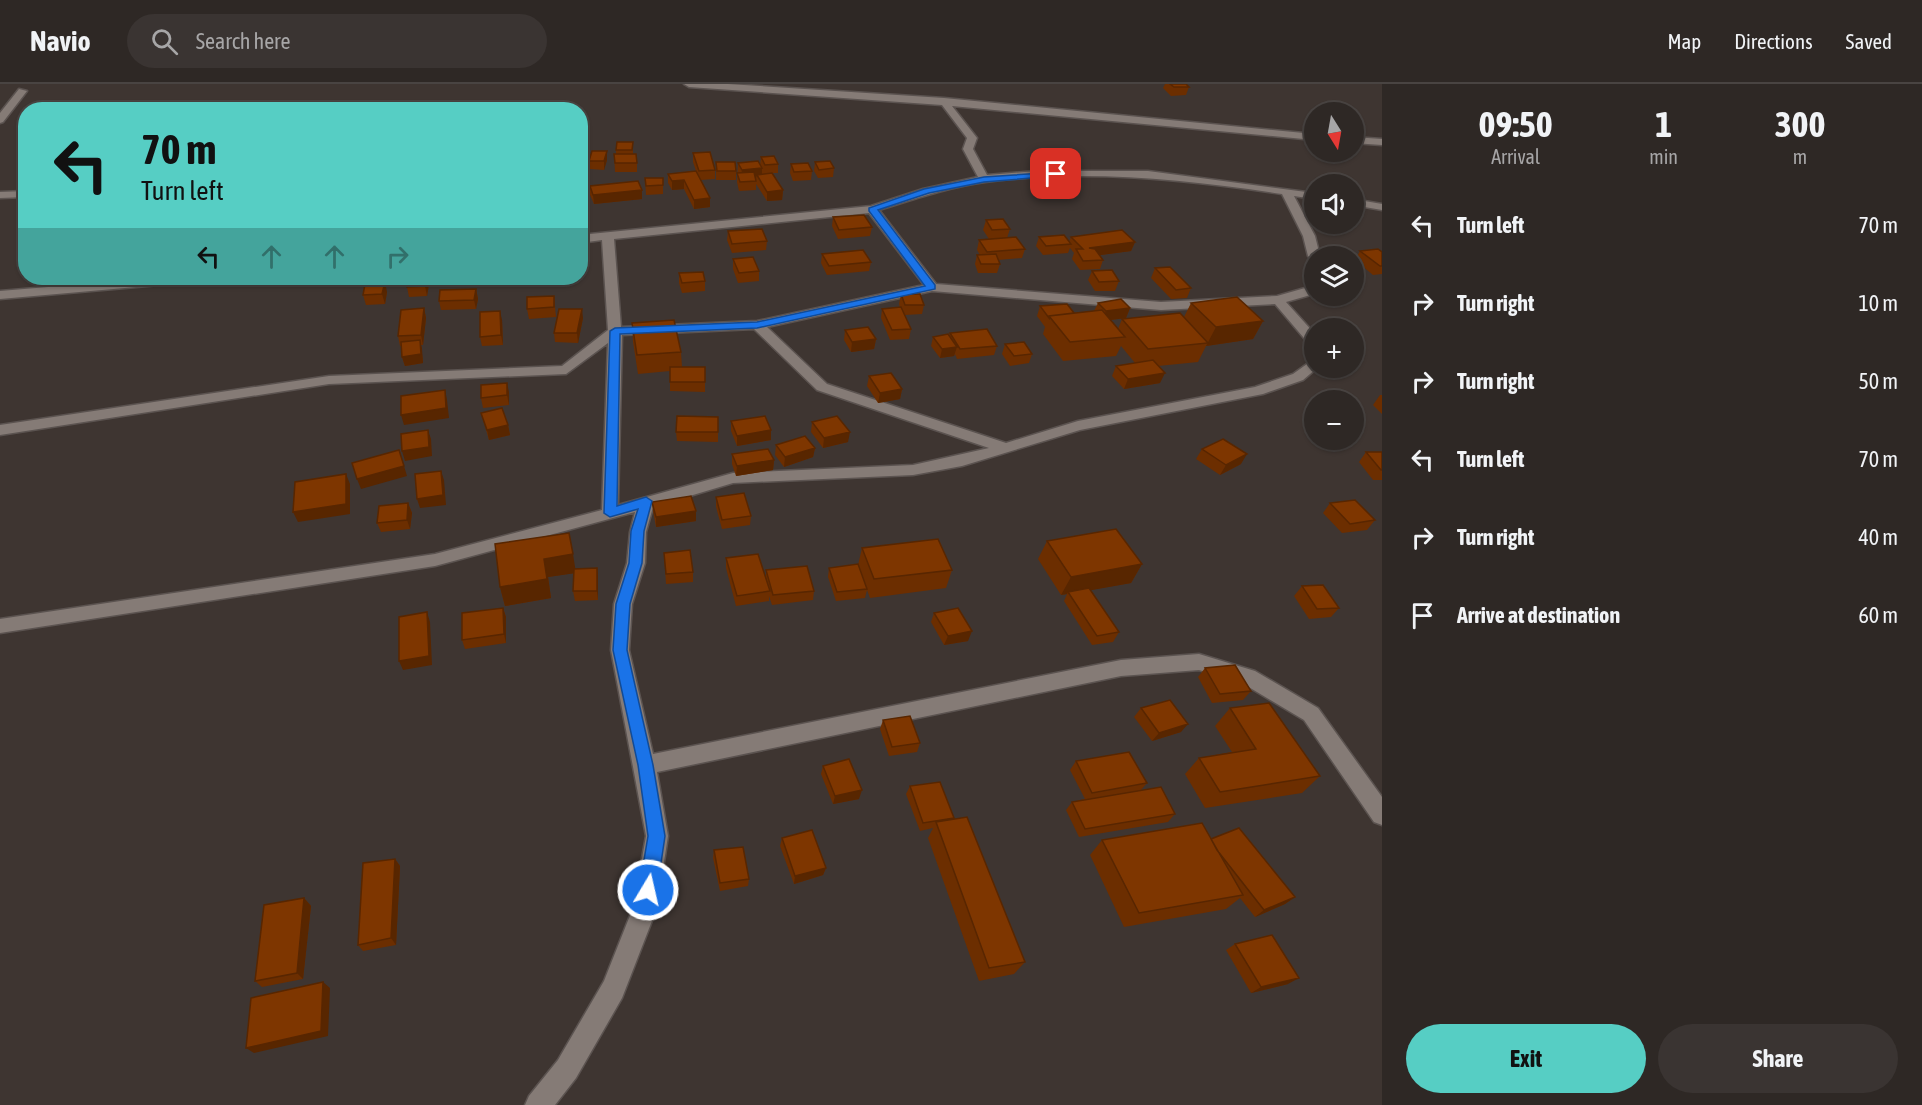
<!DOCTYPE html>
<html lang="en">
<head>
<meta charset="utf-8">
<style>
	:root { --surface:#2e2825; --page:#3a3432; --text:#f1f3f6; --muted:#a7a6a7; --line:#494442; --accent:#56cec4 }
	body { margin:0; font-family:"Asap Condensed",sans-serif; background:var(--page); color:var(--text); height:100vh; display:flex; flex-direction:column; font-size:22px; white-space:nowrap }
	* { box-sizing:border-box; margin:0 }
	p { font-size:20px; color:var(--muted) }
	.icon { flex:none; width:33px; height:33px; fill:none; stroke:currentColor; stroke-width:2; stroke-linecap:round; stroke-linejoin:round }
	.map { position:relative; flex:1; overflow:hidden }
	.side { display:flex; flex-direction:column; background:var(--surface); width:540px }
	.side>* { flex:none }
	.hud { position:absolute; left:18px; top:18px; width:570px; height:183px; border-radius:24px; box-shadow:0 2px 4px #0004,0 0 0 2px var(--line); background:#56cec4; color:#111; overflow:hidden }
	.needle { width:39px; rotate:169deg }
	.tools { position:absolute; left:1304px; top:18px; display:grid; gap:12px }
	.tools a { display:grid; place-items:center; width:60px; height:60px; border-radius:50%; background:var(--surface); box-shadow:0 2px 4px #0004,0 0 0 2px var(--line); font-size:30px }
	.pin { position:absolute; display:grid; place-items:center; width:51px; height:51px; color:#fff; margin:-26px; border-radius:12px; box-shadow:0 3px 9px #0006 }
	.me { position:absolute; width:66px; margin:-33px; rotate:9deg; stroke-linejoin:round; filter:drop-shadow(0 0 4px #0008) }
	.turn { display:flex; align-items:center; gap:21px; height:126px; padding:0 24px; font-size:27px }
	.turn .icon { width:78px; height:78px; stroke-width:2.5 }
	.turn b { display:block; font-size:42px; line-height:51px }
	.lanes { display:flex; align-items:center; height:57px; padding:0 24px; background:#0003; justify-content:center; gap:30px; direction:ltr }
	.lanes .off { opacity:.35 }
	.eta { display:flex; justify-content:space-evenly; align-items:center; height:102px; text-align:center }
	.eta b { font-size:36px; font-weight:700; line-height:42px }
	.cta { display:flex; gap:12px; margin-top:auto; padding:12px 24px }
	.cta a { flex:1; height:69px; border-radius:36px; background:var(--accent); color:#111; font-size:24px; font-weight:700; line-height:69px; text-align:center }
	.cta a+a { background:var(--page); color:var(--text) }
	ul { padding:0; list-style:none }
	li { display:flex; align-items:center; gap:18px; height:78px; padding:0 24px }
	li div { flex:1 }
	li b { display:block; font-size:22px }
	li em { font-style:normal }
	header { display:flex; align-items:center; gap:36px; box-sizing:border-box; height:84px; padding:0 30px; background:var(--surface); border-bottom:2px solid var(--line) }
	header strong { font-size:28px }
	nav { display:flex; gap:33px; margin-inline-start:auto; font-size:21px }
	.search { width:420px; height:54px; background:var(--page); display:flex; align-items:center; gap:15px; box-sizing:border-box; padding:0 21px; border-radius:33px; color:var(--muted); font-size:22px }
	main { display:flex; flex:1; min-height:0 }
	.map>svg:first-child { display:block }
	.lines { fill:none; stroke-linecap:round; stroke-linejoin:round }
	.minor-casing { stroke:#5b5350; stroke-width:3 }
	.minor { fill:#857b76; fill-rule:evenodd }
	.wall { fill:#6c2e00 }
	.shaded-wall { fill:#582600 }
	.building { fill:#7e3600; stroke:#582600; stroke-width:1.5 }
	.route { fill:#1a73e8; stroke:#114b97; stroke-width:1.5 }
</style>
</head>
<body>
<header>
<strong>Navio</strong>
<div class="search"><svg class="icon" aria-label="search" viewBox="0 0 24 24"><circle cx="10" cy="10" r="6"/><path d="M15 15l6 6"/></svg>Search here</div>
<nav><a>Map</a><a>Directions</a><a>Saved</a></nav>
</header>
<main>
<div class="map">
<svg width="1382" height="1021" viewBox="0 0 1382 1021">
	<rect width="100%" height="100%" fill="#3e3531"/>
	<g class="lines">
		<defs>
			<path id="minor" d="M684 0H728L944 14 1314 50V56L952 22 977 54 973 65 987 91 1037 87H1148L1314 109V115L1294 112 1315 152 1320 172H1314V176L1308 172 1303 152 1282 110C1184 95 1084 85 985 98 949 103 914 115 879 126L936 200 1161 218 1277 212 1305 204 1310 196 1314 195V210L1286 218 1314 249V261L1309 260 1275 220 1161 226 932 207 767 243 827 300 1006 359 1078 337 1255 303 1293 290 1314 275V284H1317L1303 296 1263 310 1080 346 962 382 913 391 733 399 653 423 646 448 645 479 632 520 629 566 653 670 1121 576 1199 570 1255 587 1318 624 1382 713V741L1374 738 1304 636 1242 599 1199 586 1121 592 657 688 668 752 657 824 622 914 576 994 555 1021H525L529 1012 558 976 604 897 633 824 646 752 611 566 614 520 627 479 630 448 635 428 435 482 0 549V535L435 470 602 426 608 259 566 290 329 300 0 351V341L329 292 562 282 608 246 602 156 580 159V151L871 122 923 105 978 93 963 65 967 54 942 21 689 3ZM869 129 924 201 757 237 621 243 614 155ZM754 245 817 306 989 364 913 381 733 389 618 421 622 251Z
				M19 5 27 7 3 38 0 39V29Z
				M1353 53 1382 55V61L1353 59Z
				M26 107V113L0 114V108Z
				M1353 115 1382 120V126L1353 121Z
				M156 194H199L193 198 0 215V207Z"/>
		</defs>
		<!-- minor casing -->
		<use href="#minor" class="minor-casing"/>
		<!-- minor -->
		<use href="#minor" class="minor"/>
	</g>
	<!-- wall -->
	<path class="wall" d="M1159 0H1186L1189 3 1186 11 1171 12 1163 4 1165 0Z
		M633 58V70L637 79V88H615L614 70H616V66Z
		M607 67V76L604 86 590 85 589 77Z
		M693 69 715 86V95L701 96 710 114V123L694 125 684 105 672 106 668 99V90L696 87 693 78Z
		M761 73 778 80V89H772L783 106 782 116 767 117 756 100V106L739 107 737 98 738 79 760 81Z
		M716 78 736 87V96H716Z
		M815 78 834 84 833 93 818 94 814 87Z
		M791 80 812 87 811 96 793 97 790 89Z
		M645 94H663V110L646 111Z
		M590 102 642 106V115L594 120 590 111Z
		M833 133 872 143 870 152 838 155 832 142Z
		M986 136 1010 145 1007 154 1025 165 1022 174 998 176 1000 180 997 189H978L975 180 977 171H980L977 166 979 156 989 155 983 146Z
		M728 147 767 157 766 166 732 169 727 156Z
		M1039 153 1069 158 1071 153 1135 158 1131 167 1100 171 1103 176 1100 185 1080 186 1072 175 1074 169 1070 164 1068 169 1043 171 1036 162Z
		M1360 167 1382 168V190L1373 191 1355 176Z
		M822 170 871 178 869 187 827 191 821 179Z
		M733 175 759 187V197L738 199 733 185Z
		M1155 184 1191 204 1187 214 1171 215 1151 194Z
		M1092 187 1119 197 1115 207H1095L1088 196Z
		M679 189 705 197V207L682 209 679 199Z
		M429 200 427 212 409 213 407 203Z
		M476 205 478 215 476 225 441 226 439 217Z
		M387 208 385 220 366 221 363 211Z
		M901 210 924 221 922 230 905 231 911 245 909 255 890 256 881 234 882 225 900 223 899 220Z
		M554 212 556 233 529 235 527 225Z
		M1098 219 1130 224 1126 234 1110 236 1118 245 1122 235 1184 233 1191 219 1263 237 1253 255 1206 262 1198 278 1158 282 1160 299 1124 305 1112 292 1116 282 1135 279 1121 262 1116 272 1063 277 1043 250 1045 243 1037 232 1040 222 1074 229 1094 227Z
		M424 224 426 234 423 261H421L423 279 405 282 402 273 401 262H400L398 252Z
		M583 234 578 259 555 258 554 249Z
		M502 236 503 261 482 262 480 253Z
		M632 239 681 268 682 283H705V308L670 307V287L638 290 633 258Z
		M845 246 876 255 874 265 851 268 844 256Z
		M950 249 997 262 994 271 957 275 955 270 954 272 940 274 931 262 933 253 949 252Z
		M1005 260 1032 270 1029 279 1010 282 1002 270Z
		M869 292 902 305 900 315 878 319 867 302Z
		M509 308V321L483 324 481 314Z
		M1380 311H1382V330L1373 321Z
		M481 329 508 341 510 351 489 356Z
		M718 333V358L677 357 676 348Z
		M731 337 771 346V356L737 362 731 347Z
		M812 338 848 358 823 364 811 348Z
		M776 361 815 364 813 373 784 383 775 371Z
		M1202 365 1241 380 1220 391 1196 375Z
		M1366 368H1382V396H1373L1359 378Z
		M732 370 774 376 773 386 736 392 732 380Z
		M716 413 751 432 750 441 722 445 716 423Z
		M652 418 696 427V437L656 443 653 427Z
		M408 419 412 429 410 445 381 448 377 439Z
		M1330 419 1375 436 1367 446 1342 449 1323 429Z
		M1047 457 1142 480 1131 499 1090 506 1119 548 1113 558 1092 561 1064 517 1067 510 1061 511 1038 475Z
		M862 464 952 486 946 504 870 514 867 506 865 514 836 517 828 493 829 484 858 481Z
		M664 469 693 488V498L666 500Z
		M726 474 766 494V486L814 507 813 516 772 521 769 512V517L736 522 726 484Z
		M597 484 598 494V516L575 517 573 507 574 489 548 493 551 514 505 522 500 503 575 485Z
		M1302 502 1339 524 1331 533 1309 535 1294 512Z
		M503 524 506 533V559L465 565 462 556Z
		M934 529 968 557 944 561 931 538Z
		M1205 584 1251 607 1243 616 1212 619 1198 593Z
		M1141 624 1181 648 1152 657 1134 633Z
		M1230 624 1320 692 1302 709 1205 724 1185 690 1199 674 1232 668 1215 642Z
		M883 636 920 659 917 668 889 672 880 645Z
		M1076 677 1147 699 1141 706 1175 730 1168 738 1079 753 1066 726 1072 718 1085 715 1070 686Z
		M823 682 859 715 833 720 821 690Z
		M910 702 954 734 953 735 1025 878 1014 890 979 897 928 754 933 744 920 747 906 710Z
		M782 754 826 784 823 791 794 800 780 762Z
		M1211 755 1295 813 1285 820 1255 833 1240 814 1226 825 1124 843 1090 771 1102 756Z
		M714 766 749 795 748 802 720 807 713 774Z
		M395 775 400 782 396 861 363 867 358 861Z
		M304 814 311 822 303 895 262 903 255 897Z
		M1235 860 1288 900 1251 909 1226 866Z"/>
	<!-- shaded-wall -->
	<path class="shaded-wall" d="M607 67V76L604 86V77Z
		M762 84V93L757 91 756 94 741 95 742 86Z
		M684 96V105L672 106V97Z
		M642 106V115L594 120 593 111Z
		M783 106 782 116 767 117V108Z
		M710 114V123L694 125V116Z
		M584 134 585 143 580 144V135Z
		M1135 158 1131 167 1086 173 1089 164Z
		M426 194H427L429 200 427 212 425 202Z
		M385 198 387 208 385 220 382 210Z
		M476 205 478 215 476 225 474 216Z
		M424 224 426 234 423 261 421 251Z
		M1130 224 1126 234 1102 237 1106 227Z
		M582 225 583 234 578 259 577 249Z
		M500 227 502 236 503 261 501 251Z
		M1263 237 1253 255 1206 262 1216 243Z
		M876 255 874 265 851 268 852 258Z
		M420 256 422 265 423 279 405 282 402 273Z
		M957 263 954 272 940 274 942 265Z
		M1165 289 1160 299 1124 305 1128 295Z
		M507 299 509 308V321L507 311Z
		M902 305 900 315 878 319 880 309Z
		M445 306 447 316 449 334 404 341 401 331Z
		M508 341 510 351 489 356 487 346Z
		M428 346 431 355 432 372 405 377 402 367Z
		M771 346V356L737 362V352Z
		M850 348 848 358 823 364 824 354Z
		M815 364 813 373 784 383 785 373Z
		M1247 370 1241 380 1220 391 1226 381Z
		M774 376 773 386 736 392 737 382Z
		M404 382 407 392 361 405 357 395Z
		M441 387 444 396 446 421 420 424 417 415Z
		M346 390 350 400V430L298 438 293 428Z
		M408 419 412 429 410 445 407 436Z
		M696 427V437L656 443V433Z
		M573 470 576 489 548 493 551 514 505 522 500 503 544 475Z
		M1142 480 1131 499 1070 510 1068 508 1067 510 1061 511 1071 493Z
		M597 484 598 494V516L597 507Z
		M503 524 506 533V559L504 550Z
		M427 528 430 538 432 581 403 586 399 577Z
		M972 547 968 557 944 561 948 552Z
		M1188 640 1181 648 1152 657 1159 649Z
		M862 706 859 715 833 720 835 712Z
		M395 775 400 782 396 861 391 854Z
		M826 784 823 791 794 800 795 792Z
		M1295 813 1285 820 1255 833 1264 826Z
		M304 814 311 822 303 895 297 889Z
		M1299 894 1288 900 1251 909 1261 903Z
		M323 898 330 904 328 952 254 969 246 964Z"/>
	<!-- building -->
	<path class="building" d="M1170 0H1186L1189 3H1174Z
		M617 58H633L632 66H616Z
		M592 67H607L604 77H589Z
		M710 68 715 86 699 87 693 69Z
		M614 70H636L637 79H615Z
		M774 72 778 80 765 81 761 73Z
		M758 77 762 84 742 86 738 79Z
		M830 77 834 84 819 86 815 78Z
		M716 78H735L736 87H717Z
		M808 79 812 87 794 88 791 80Z
		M696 87 710 114 694 116 684 96 672 97 668 90Z
		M754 88 756 97 740 98 737 89Z
		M772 89 783 106 767 108 757 91Z
		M645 94H663V101L646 102Z
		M638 97 642 106 593 111 590 102Z
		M580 127 584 134 580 135Z
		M864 131 872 143 839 146 833 133Z
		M1003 135 1010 145 992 146 986 136Z
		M762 145 767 157 732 160 728 147Z
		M1122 146 1135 158 1089 164 1095 165 1103 176 1083 177 1076 165H1083L1071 153Z
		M1064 151 1071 160 1046 162 1039 153Z
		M1016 153 1025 165 987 168 979 156Z
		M1378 165 1382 168V182H1380L1360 167Z
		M863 166 871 178 829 182 822 170Z
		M996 170 1000 180H981L977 171Z
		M753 173 759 187 739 189 733 175Z
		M1170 183 1191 204 1176 206 1155 184Z
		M1112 186 1119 197 1099 198 1092 187Z
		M703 188 705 197 682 199 679 189Z
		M409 194H426L425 202 407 203Z
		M385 198 382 210 363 211 365 200Z
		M476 205 474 216 439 217 440 206Z
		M901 210H920L924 221H905Z
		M554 212V223L527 225V213Z
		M1237 213 1263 237 1216 243 1191 219Z
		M1121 215 1130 224 1106 227 1098 219Z
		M1067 220 1074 229 1049 232V234L1040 222Z
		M901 223 911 245 892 246 882 225Z
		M424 224 421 251 398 252 401 226Z
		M559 225H582L577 249H554Z
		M1102 226 1125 253 1070 258 1049 232Z
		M500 227 501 251 480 253V228Z
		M1180 229 1208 259 1148 265 1122 235Z
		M674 236 681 268 637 271 632 239Z
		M868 243 876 255 852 258 845 246Z
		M987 245 997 262 960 265 950 249Z
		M948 250 957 263 942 265 933 253Z
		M420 256 421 270 402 273 401 258Z
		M1024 258 1032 270 1014 272 1005 260Z
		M1153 276 1165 289 1128 295 1116 282Z
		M670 283H705V298H670Z
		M891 289 902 305 880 309 869 292Z
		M507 299V311L481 314V301Z
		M445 306 446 324 401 331V312Z
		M502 324 508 341 487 346 481 329Z
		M677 332 718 333V348H676Z
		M765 332 771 346 737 352 731 337Z
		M837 332 850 348 824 354 812 338Z
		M428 346 429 363 402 367 401 350Z
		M805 352 815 364 785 373 776 361Z
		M1223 355 1247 370 1226 381 1202 365Z
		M768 365 774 376 737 382 732 370Z
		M399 366 404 382 357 395 352 379Z
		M1366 368H1382V386H1381Z
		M441 387 443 411 417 415 415 390Z
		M346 390V420L293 428 295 398Z
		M744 409 751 432 722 436 716 413Z
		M691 412 696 427 656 433 652 418Z
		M1355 416 1375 436 1350 440 1330 419Z
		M408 419 407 436 377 439 379 422Z
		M1116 445 1142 480 1071 493 1047 457Z
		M569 449 573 470 544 475 547 495 500 503 495 460Z
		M938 455 952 486 874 495 862 464Z
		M690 466 693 488 666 490 664 469Z
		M758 470 770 507 737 512 726 474Z
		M858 480 867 505 837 508 829 484Z
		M807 482 814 507 773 511 766 486Z
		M597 484V507H573L574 485Z
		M1323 501 1339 524 1317 525 1302 502Z
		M1089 504 1119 548 1097 552 1068 508Z
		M503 524 504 550 462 556V529Z
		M958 524 972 547 948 552 934 529Z
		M427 528 429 572 399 577V533Z
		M1235 581 1251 607 1220 610 1205 584Z
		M1170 616 1188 640 1159 649 1141 624Z
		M1269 619 1320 692 1220 708 1199 674 1256 665 1230 624Z
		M910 632 920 659 892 663 883 636Z
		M1129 668 1147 699 1092 709 1076 677Z
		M849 675 862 706 835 712 823 682Z
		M940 698 954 734 923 739 910 702Z
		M1161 703 1175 730 1085 745 1072 718Z
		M967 733 1025 878 989 884 936 738Z
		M1202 739 1243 811 1139 829 1102 756Z
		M1239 744 1295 813 1264 826 1217 766 1211 755Z
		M812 746 826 784 795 792 782 754Z
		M743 763 749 795 720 799 714 766Z
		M395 775 391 854 358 861 363 779Z
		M304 814 297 889 255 897 264 821Z
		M1272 851 1299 894 1261 903 1235 860Z
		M323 898 321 947 246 964 251 914Z"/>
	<!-- route -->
	<path class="route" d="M1059 88 1056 92 984 98 929 109 878 126 935 201V205L757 244 620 250 617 422 646 413 652 417 644 447 642 479 630 520 627 566 653 681 665 752 657 806 654 812 648 814 642 812 639 806 648 752 638 681 613 566 616 520 629 479 631 447 638 425 610 433 604 429 610 247 615 244 757 238 925 202 869 127V124L924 105 984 93Z"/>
</svg>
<div class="tools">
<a><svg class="needle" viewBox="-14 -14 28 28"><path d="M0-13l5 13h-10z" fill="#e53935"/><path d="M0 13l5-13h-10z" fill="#a7a6a7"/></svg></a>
<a><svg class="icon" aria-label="sound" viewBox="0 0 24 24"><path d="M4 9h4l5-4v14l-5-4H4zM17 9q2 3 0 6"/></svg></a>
<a><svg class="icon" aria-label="layers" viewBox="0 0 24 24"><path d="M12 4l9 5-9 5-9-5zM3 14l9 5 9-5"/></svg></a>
<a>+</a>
<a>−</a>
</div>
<div class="pin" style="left:1056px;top:90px;background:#d93025"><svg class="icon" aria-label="arrive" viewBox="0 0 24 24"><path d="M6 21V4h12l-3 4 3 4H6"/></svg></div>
<svg class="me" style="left:648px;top:806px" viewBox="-20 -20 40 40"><circle r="17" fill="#1a73e8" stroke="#fff" stroke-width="3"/><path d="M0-11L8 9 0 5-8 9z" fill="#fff"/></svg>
<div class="hud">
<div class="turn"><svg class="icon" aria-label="left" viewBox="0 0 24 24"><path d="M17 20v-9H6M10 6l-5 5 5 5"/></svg><div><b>70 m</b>Turn left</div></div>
<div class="lanes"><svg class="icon" aria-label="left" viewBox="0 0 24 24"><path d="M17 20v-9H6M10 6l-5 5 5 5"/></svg><svg class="icon off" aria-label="ahead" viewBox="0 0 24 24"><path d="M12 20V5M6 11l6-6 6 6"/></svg><svg class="icon off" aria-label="ahead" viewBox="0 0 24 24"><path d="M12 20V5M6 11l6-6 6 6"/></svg><svg class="icon off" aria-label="right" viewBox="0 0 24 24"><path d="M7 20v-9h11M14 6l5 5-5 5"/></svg></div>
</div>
</div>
<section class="side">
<div class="eta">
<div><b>09:50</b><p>Arrival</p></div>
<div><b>1</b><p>min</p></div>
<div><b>300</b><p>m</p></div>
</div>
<ul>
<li><svg class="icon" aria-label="left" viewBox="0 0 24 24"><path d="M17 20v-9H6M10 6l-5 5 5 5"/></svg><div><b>Turn left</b></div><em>70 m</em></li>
<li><svg class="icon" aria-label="right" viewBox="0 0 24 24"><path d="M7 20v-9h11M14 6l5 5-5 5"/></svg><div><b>Turn right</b></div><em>10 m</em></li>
<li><svg class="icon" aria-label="right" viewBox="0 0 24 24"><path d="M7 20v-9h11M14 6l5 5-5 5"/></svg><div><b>Turn right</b></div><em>50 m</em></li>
<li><svg class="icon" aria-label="left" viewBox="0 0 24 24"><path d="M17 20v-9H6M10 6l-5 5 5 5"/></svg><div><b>Turn left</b></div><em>70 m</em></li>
<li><svg class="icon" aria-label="right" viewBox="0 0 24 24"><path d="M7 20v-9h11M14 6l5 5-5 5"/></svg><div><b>Turn right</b></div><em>40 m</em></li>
<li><svg class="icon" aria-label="arrive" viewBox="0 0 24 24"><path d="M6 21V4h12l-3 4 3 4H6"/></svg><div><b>Arrive at destination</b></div><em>60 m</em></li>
</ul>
<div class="cta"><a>Exit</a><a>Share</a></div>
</section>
</main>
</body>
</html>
